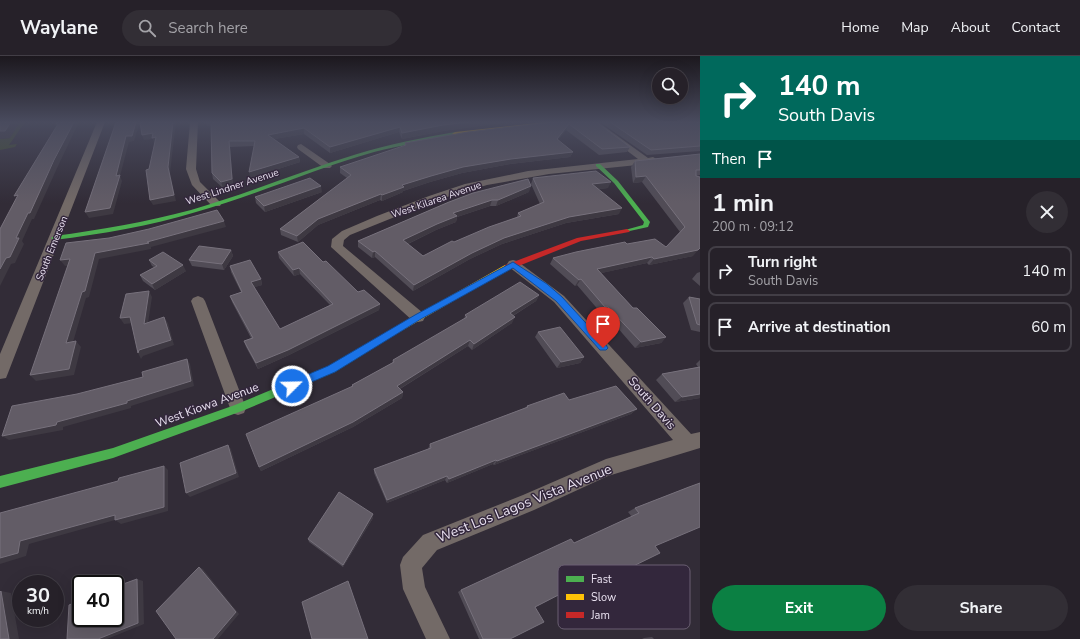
<!DOCTYPE html>
<html lang="en">
<head>
<meta charset="utf-8">
<style>
	:root { --surface:#262129; --page:#322e35; --text:#f1f3f6; --muted:#a4a3a8; --line:#423e46; --accent:#0b8043 }
	body { margin:0; font-family:"Nunito Sans",sans-serif; background:var(--page); color:var(--text); height:100vh; display:flex; flex-direction:column; font-size:15px; white-space:nowrap }
	* { box-sizing:border-box; margin:0 }
	p { font-size:13px; color:var(--muted) }
	.icon { flex:none; width:22px; height:22px; fill:none; stroke:currentColor; stroke-width:2; stroke-linecap:round; stroke-linejoin:round }
	.map { position:relative; flex:1; overflow:hidden }
	.sheet { display:flex; flex-direction:column; background:var(--surface); width:380px }
	.sheet>* { flex:none }
	.top-card { background:#00695c; color:#fff; overflow:hidden }
	.tools { position:absolute; left:652px; top:12px; display:grid; gap:8px }
	.tools a { display:grid; place-items:center; width:36px; height:36px; border-radius:50%; background:var(--surface); box-shadow:0 4px 16px #0002,0 0 0 1px var(--line); font-size:20px }
	.speed { position:absolute; left:12px; top:519px; display:flex; gap:8px; font-size:20px; font-weight:700; text-align:center }
	.speed>* { display:grid; place-content:center; width:52px; height:52px; border-radius:50%; background:var(--surface); box-shadow:0 4px 16px #0002,0 0 0 1px var(--line); line-height:1 }
	.speed small { font-size:10px; font-weight:400 }
	.speed .limit { border:2px solid #111; border-radius:6px; background:#fff; color:#111 }
	.pin { position:absolute; display:grid; place-items:center; width:34px; height:34px; color:#fff; margin:-41px -17px; border-radius:50% 50% 50% 0; rotate:-45deg; box-shadow:0 0 4px #0007 }
	.pin .icon { rotate:45deg }
	.me { position:absolute; width:44px; margin:-22px; rotate:67deg; stroke-linejoin:round; filter:drop-shadow(0 0 3px #0008) }
	.turn { display:flex; align-items:center; gap:14px; height:84px; padding:0 12px; font-size:18px }
	.turn .icon { width:52px; height:52px; stroke-width:2.5 }
	.turn b { display:block; font-size:28px; line-height:34px }
	.then { display:flex; align-items:center; height:38px; padding:0 12px; background:#0003; gap:8px; font-size:15px }
	.round { display:grid; place-items:center; flex:none; width:42px; height:42px; border-radius:21px; background:var(--page) }
	.summary { display:flex; align-items:center; justify-content:space-between; height:68px; padding:0 12px }
	h1 { font-size:24px; font-weight:700; line-height:30px }
	.primary-button { display:flex; gap:8px; margin-top:auto; padding:8px 12px }
	.primary-button a { flex:1; height:46px; border-radius:24px; background:var(--accent); color:#fff; font-size:16px; font-weight:700; line-height:46px; text-align:center }
	.primary-button a+a { background:var(--page); color:var(--text) }
	ul { padding:0; list-style:none }
	li { display:flex; align-items:center; gap:12px; height:50px; margin:0 8px 6px; padding:0 4px; border:2px solid var(--line); border-radius:8px }
	li div { flex:1 }
	li b { display:block; font-size:15px }
	li em { font-style:normal }
	header { display:flex; align-items:center; gap:24px; box-sizing:border-box; height:56px; padding:0 20px; background:var(--surface); border-bottom:1px solid var(--line) }
	header strong { font-size:19px }
	nav { display:flex; gap:22px; margin-inline-start:auto; font-size:14px }
	.search { width:280px; height:36px; background:var(--page); display:flex; align-items:center; gap:10px; box-sizing:border-box; padding:0 14px; border-radius:22px; color:var(--muted); font-size:15px }
	main { display:flex; flex:1; min-height:0 }
	.map>svg:first-child { display:block }
	.green { fill:#404d29 }
	.lines { fill:none; stroke-linecap:round; stroke-linejoin:round }
	.street { fill:#736a67; fill-rule:evenodd }
	.fast { fill:#4caf50; fill-rule:evenodd }
	.slow { fill:#ffc107; fill-rule:evenodd }
	.jam { fill:#c62828; fill-rule:evenodd }
	.wall { fill:#514c56 }
	.shaded-wall { fill:#3e3942 }
	.building { fill:#625c66; stroke:#77717c }
	.route { fill:#1a73e8; stroke:#114b97 }
	.labels { text-anchor:middle; stroke-width:3; stroke-linejoin:round; paint-order:stroke }
	.far-street-label { font-size:10px; fill:#e9e1f0; stroke:#33273c }
	.street-label { font-size:12px; fill:#e9e1f0; stroke:#33273c }
	.near-street-label { font-size:14px; fill:#e9e1f0; stroke:#33273c }
	.key { fill:#33273c; stroke:#6a5f72; stroke-width:1 }
	.key-label { font-size:11px; fill:#e9e1f0 }
</style>
</head>
<body>
<header>
<strong>Waylane</strong>
<div class="search"><svg class="icon" aria-label="search" viewBox="0 0 24 24"><circle cx="10" cy="10" r="6"/><path d="M15 15l6 6"/></svg>Search here</div>
<nav><a>Home</a><a>Map</a><a>About</a><a>Contact</a></nav>
</header>
<main>
<div class="map">
<svg width="700" height="583" viewBox="0 0 700 583">
	<rect width="100%" height="100%" fill="#322c37"/>
	<!-- green -->
	<path class="green" d="M0 66H25L9 89 17 88 15 91 0 94V83L10 82Z"/>
	<g class="lines">
		<!-- street -->
		<path class="street" d="M97 66H105L8 317 6 322 0 323V298Z
			M190 66H198L196 113 200 126 220 146 221 148 220 150H212L192 129 186 113Z
			M589 66H598L648 102 653 101 658 104 656 106 647 108 549 118 487 129 437 144 350 179 344 184 343 190 423 257 425 261 423 265 418 266 413 265 331 191 332 183 342 175 377 160 429 140 465 128 528 115 638 103Z
			M301 88 330 108 332 110 330 112H324L298 93 297 91 298 89Z
			M513 204 517 205 564 240 691 378 700 376V392L608 420 534 454 437 494 422 512 425 531 450 583H426L403 533 400 509 403 501 423 479 523 439 606 403 673 384 554 246 509 211 507 208 509 205Z
			M198 240 203 242 205 245 246 352 244 357 238 359 232 357 230 352 191 245 193 242Z"/>
		<!-- fast -->
		<path class="fast" d="M455 76 458 78 457 79C429 85 401 89 374 96 314 113 256 139 196 156 150 170 102 178 54 184L51 182 54 180C100 174 146 166 191 154 247 138 301 115 357 98 389 88 422 82 455 76Z
			M596 108H600L618 125 650 166 648 171 625 176V174L643 169 644 166 614 127 596 110Z
			M388 276 391 277 392 279 391 281 335 316 242 355 113 402 0 432V420L113 392 235 349 329 310Z"/>
		<!-- slow -->
		<path class="slow" d="M546 66H559L455 80 452 78 455 76Z
			M505 209H508L512 211 391 281H385L384 279 385 277Z"/>
		<!-- jam -->
		<path class="jam" d="M627 173 630 175 629 176 581 185 511 213H508L504 211 505 209 577 182Z"/>
	</g>
	<!-- wall -->
	<path class="wall" d="M206 66H508L443 75 402 83 399 76 330 97 304 78 274 83 299 101 300 106 250 122 254 90 230 91 233 128 223 132 213 123 212 117 211 69 207 70Z
		M554 66H596L630 91 627 96 599 99 566 74 558 84 573 96 570 101 510 108 462 117 430 126 403 135V136L382 145 380 144 318 169 298 186 281 179 280 173 347 122 340 117V111L405 90V87Z
		M600 66H700V95L647 99Z
		M700 98V119L696 120 693 200 649 209 647 207 601 217 633 252 666 281 661 287 635 292 604 256 601 257 577 229 575 230 550 208 553 202 627 188 666 191 680 176 642 126 633 127 631 111 635 105Z
		M533 122 608 132 598 133 619 158 566 167 502 188 470 203 413 235 375 201 372 202 358 191V185L449 146 529 136 496 150H490L457 161 456 166 436 174 408 188 423 200 454 186 517 161 518 157 540 148 531 128Z
		M322 136 265 156 256 147 255 141Z
		M231 194 233 200 224 214 192 210 189 204Z
		M278 196 323 206 358 236 380 248 379 254 289 299 258 313 246 291 244 285 251 282 232 246 230 240 241 236 231 216 230 210 261 223 262 229 254 231 280 273 330 249 300 218 294 220 279 202Z
		M149 204 186 215 155 234 143 225 140 219 154 211 152 210Z
		M700 216V230L692 223 697 217Z
		M539 239 536 245 513 260 512 267 472 294 468 290 400 333 403 336 402 342 353 371 261 415 259 411 352 331V329L392 307 393 304 464 264 465 259Z
		M689 241 700 243V276L691 274 683 247Z
		M538 276 584 301 580 307 557 312 535 281Z
		M700 304V342L675 346 656 324 662 318 698 311 696 308Z
		M569 344 637 353 631 358 494 409 493 408 447 427 445 424 387 447 374 417V413L428 393 430 388 525 352 527 350Z
		M689 431 655 490 615 519 608 521 604 516 535 551 510 583H479L458 536 461 534 574 487 632 461 628 456 635 452Z
		M373 462 343 511 309 486 308 483Z
		M652 581 654 583H642L644 582Z"/>
	<!-- shaded-wall -->
	<path class="shaded-wall" d="M11 66H20L10 82 0 83V75Z
		M74 66H79L58 110 34 163H32L22 185 24 188 15 207 11 208 0 230V213Z
		M136 66H140L134 85 129 86 120 120 122 125 113 158 89 162 85 156 126 80Z
		M173 66H176L170 117 176 145 153 149 150 144 168 111Z
		M206 66H211L212 69 207 70Z
		M469 66H508L443 75 402 83V77L443 69Z
		M569 68 566 74 555 88 557 83Z
		M400 71 399 76 330 97V91Z
		M304 72V78L269 84 268 79Z
		M153 77 156 81 158 87H154L153 83 144 84 142 79Z
		M229 85 230 91 233 128 223 132 221 126Z
		M573 96 570 101 510 108 462 117 430 126 403 135V136L382 145V139L402 129 431 120 463 111 511 103Z
		M299 101 300 106 250 122 249 116Z
		M646 120 642 126 633 127 636 121Z
		M611 126 608 132 589 134 592 128Z
		M321 130 322 136 265 156 264 150Z
		M531 130 529 136 496 150 498 144Z
		M381 138 380 144 318 169 298 186 297 180 318 163Z
		M492 144 490 150 457 161 456 166 436 174 403 190V184L453 157Z
		M622 152 619 158 566 167 502 188 470 203 413 235 414 229 472 197 504 182 569 161Z
		M224 165 226 171 151 191V193L99 203 89 241 86 242 71 293 66 287 82 236 95 197 147 186Z
		M700 192 693 200 649 209 654 203Z
		M231 194 233 200 224 214 222 208Z
		M375 195V201L372 202 373 196Z
		M652 201 647 207 593 219 597 213Z
		M70 203 75 209 65 210 60 204Z
		M183 209 186 215 155 234 152 228Z
		M299 212 300 218 294 220 293 214Z
		M261 223 262 229 252 232 251 226Z
		M581 223 577 229 575 230 579 224Z
		M149 235 152 241 147 274 144 268Z
		M539 239 536 245 507 263 510 257Z
		M380 248 379 254 289 299 258 313 256 307Z
		M605 251H608L604 256 601 257Z
		M130 261 134 267 124 268 120 262Z
		M164 261 168 267 174 289 143 300 141 303 138 297 139 294Z
		M515 261 512 267 472 294 474 288Z
		M666 281 661 287 635 292 641 286Z
		M470 284 468 290 396 335 397 330Z
		M76 285 81 291 74 319 36 325 30 319Z
		M584 301 580 307 557 312 561 306Z
		M187 303 190 308 194 330 131 350V352L63 371V374L9 384 2 380 57 366 127 345Z
		M403 336 402 342 353 371 261 415 259 411Z
		M700 338V342L675 346 682 341Z
		M637 353 631 358 494 409 497 405Z
		M228 389 231 393 239 421 190 441 186 437Z
		M496 404 493 408 447 427 449 423Z
		M164 410 168 414V455L121 468 115 464 29 488 26 500 0 508V502L20 485Z
		M447 420 445 424 387 447V444Z
		M373 458V462L343 511V509Z
		M199 511 203 513 239 558 218 583H213Z
		M137 523 143 525 144 568 107 583H98Z
		M1 535 11 537 19 583H9Z"/>
	<!-- building -->
	<path class="building" d="M0 66H11L5 75H0Z
		M57 66H74L54 104 30 157H28L16 182H19L10 201 6 202 0 213V173L18 139 14 140 58 68H56Z
		M116 66H136L132 80H126L116 120 120 119 110 152 85 156Z
		M140 66H173L168 111 174 139 150 144 146 114 149 113 156 81 152 82 153 77 142 79Z
		M211 66H469L443 69 402 77 400 71 330 91 304 72 268 79 299 101 249 116 255 85H229L232 123 221 126 212 117Z
		M554 66H596L630 91 602 93 569 68 557 83 573 96 511 103 463 111 431 120 402 129 404 131 382 139 381 138 318 163 297 180 280 173 351 119 340 111 406 89 405 87 468 76Z
		M610 66H700V90L651 94Z
		M700 98V114H696V120L700 121V192L698 194 654 203 652 201 597 213 633 252H637L666 281 641 286 608 251H605L581 223 579 224 553 202 576 196 625 186 627 188 655 183 666 191 685 171 646 120 636 121 635 105Z
		M596 115 611 126 592 128 622 152 569 161 504 182 472 197 414 229 375 195 373 196 358 185 449 146 473 137 528 123 531 130 498 144H492L453 157 457 160 437 168 403 184 423 200 452 185 454 186 489 171 521 160 518 157 544 146 533 122Z
		M310 122 321 130 264 150 255 141Z
		M217 154 224 165 147 186 149 187 95 197 85 235 82 236 66 287 76 285 69 313 30 319 70 203 60 204 66 187 109 182 149 173Z
		M303 186 323 206 326 205 358 236 364 234 380 248 288 294 256 307 244 285 253 282 230 240 242 236 230 210 250 204 261 223 251 226 280 273 333 248 299 212 293 214 278 196Z
		M199 190 231 194 222 208 189 204Z
		M163 196 183 209 152 228 140 219 157 210 149 204Z
		M520 226 539 239 510 257 515 261 474 288 470 284 397 330 403 336 353 366 259 411 246 378 353 330 352 329 394 306 393 304 467 261 465 259Z
		M149 235 144 268 164 261 171 284 139 294 138 297 130 261 120 262 126 238Z
		M689 241 700 243V269L697 268Z
		M560 271 584 301 561 306 538 276Z
		M187 303 191 325 127 345V347L57 366 56 369 2 380 12 350 77 338 143 321 142 316Z
		M700 311V338L682 341 662 318Z
		M616 330 637 353 497 405 496 404 449 423 447 420 387 444 374 413 431 392 430 388 528 351 527 350 564 337 569 344Z
		M228 389 236 417 186 437 180 407Z
		M164 410V451L115 464V459L20 485 18 497 0 502V457L118 425 119 422Z
		M700 427V471L655 490 660 497 615 519 611 512 535 551 544 566 510 583H483L461 534 571 483 574 487 639 457 635 452 689 431Z
		M339 436 373 458 343 509 308 483Z
		M199 511 236 556 213 583H176L156 555Z
		M137 523 138 567 98 583H67L69 549 81 544V562H115V531Z
		M348 525 368 583H312L302 546Z
		M1 535 9 583H0V536Z"/>
	<!-- sky -->
	<linearGradient id="sky" x2="0" y2="1"><stop stop-color="#1c181e"/><stop offset="0.45" stop-color="#494b5e"/><stop offset="1" stop-color="#494b5e" stop-opacity="0"/></linearGradient>
	<rect width="700" height="147" fill="url(#sky)"/>
	<!-- route -->
	<path class="route" d="M513 206 547 228 562 241 606 289 608 292 606 294H600L556 245 513 212 421 263 335 316 295 333 292 334 288 333 287 330 288 327 328 310 415 259Z"/>
	<g class="labels">
		<!-- far-street labels -->
		<g class="far-street-label">
			<text transform="translate(232 130) rotate(-18)" y="4">West Lindner Avenue</text>
			<text transform="translate(436 143) rotate(-19)" y="4">West Kilarea Avenue</text>
			<text transform="translate(51 192) rotate(-68)" y="4">South Emerson</text>
		</g>
		<!-- street labels -->
		<g class="street-label">
			<text transform="translate(652 347) rotate(49)" y="4">South Davis</text>
			<text transform="translate(207 349) rotate(-20)" y="4">West Kiowa Avenue</text>
		</g>
		<!-- near-street labels -->
		<g class="near-street-label">
			<text transform="translate(524 447) rotate(-22)" y="5">West Los Lagos Vista Avenue</text>
		</g>
	</g>
	<!-- legend -->
	<rect x="558" y="509" width="132" height="64" rx="6" class="key"/>
	<rect x="566" y="520" width="18" height="6" fill="#4caf50"/>
	<rect x="566" y="538" width="18" height="6" fill="#ffc107"/>
	<rect x="566" y="556" width="18" height="6" fill="#c62828"/>
	<g class="key-label">
		<text x="591" y="527">Fast</text>
		<text x="591" y="545">Slow</text>
		<text x="591" y="563">Jam</text>
	</g>
</svg>
<div class="tools">
<a><svg class="icon" aria-label="search" viewBox="0 0 24 24"><circle cx="10" cy="10" r="6"/><path d="M15 15l6 6"/></svg></a>
</div>
<div class="speed"><div>30<small>km/h</small></div><div class="limit">40</div></div>
<div class="pin" style="left:603px;top:292px;background:#d93025"><svg class="icon" aria-label="arrive" viewBox="0 0 24 24"><path d="M6 21V4h12l-3 4 3 4H6"/></svg></div>
<svg class="me" style="left:292px;top:330px" viewBox="-20 -20 40 40"><circle r="17" fill="#1a73e8" stroke="#fff" stroke-width="3"/><path d="M0-11L8 9 0 5-8 9z" fill="#fff"/></svg>
</div>
<section class="sheet">
<div class="top-card">
<div class="turn"><svg class="icon" aria-label="right" viewBox="0 0 24 24"><path d="M7 20v-9h11M14 6l5 5-5 5"/></svg><div><b>140 m</b>South Davis</div></div>
<div class="then">Then<svg class="icon" aria-label="arrive" viewBox="0 0 24 24"><path d="M6 21V4h12l-3 4 3 4H6"/></svg></div>
</div>
<div class="summary"><div><h1>1 min</h1><p>200 m · 09:12</p></div><a class="round"><svg class="icon" aria-label="close" viewBox="0 0 24 24"><path d="M6 6l12 12M18 6L6 18"/></svg></a></div>
<ul>
<li><svg class="icon" aria-label="right" viewBox="0 0 24 24"><path d="M7 20v-9h11M14 6l5 5-5 5"/></svg><div><b>Turn right</b><p>South Davis</p></div><em>140 m</em></li>
<li><svg class="icon" aria-label="arrive" viewBox="0 0 24 24"><path d="M6 21V4h12l-3 4 3 4H6"/></svg><div><b>Arrive at destination</b></div><em>60 m</em></li>
</ul>
<div class="primary-button"><a>Exit</a><a>Share</a></div>
</section>
</main>
</body>
</html>
